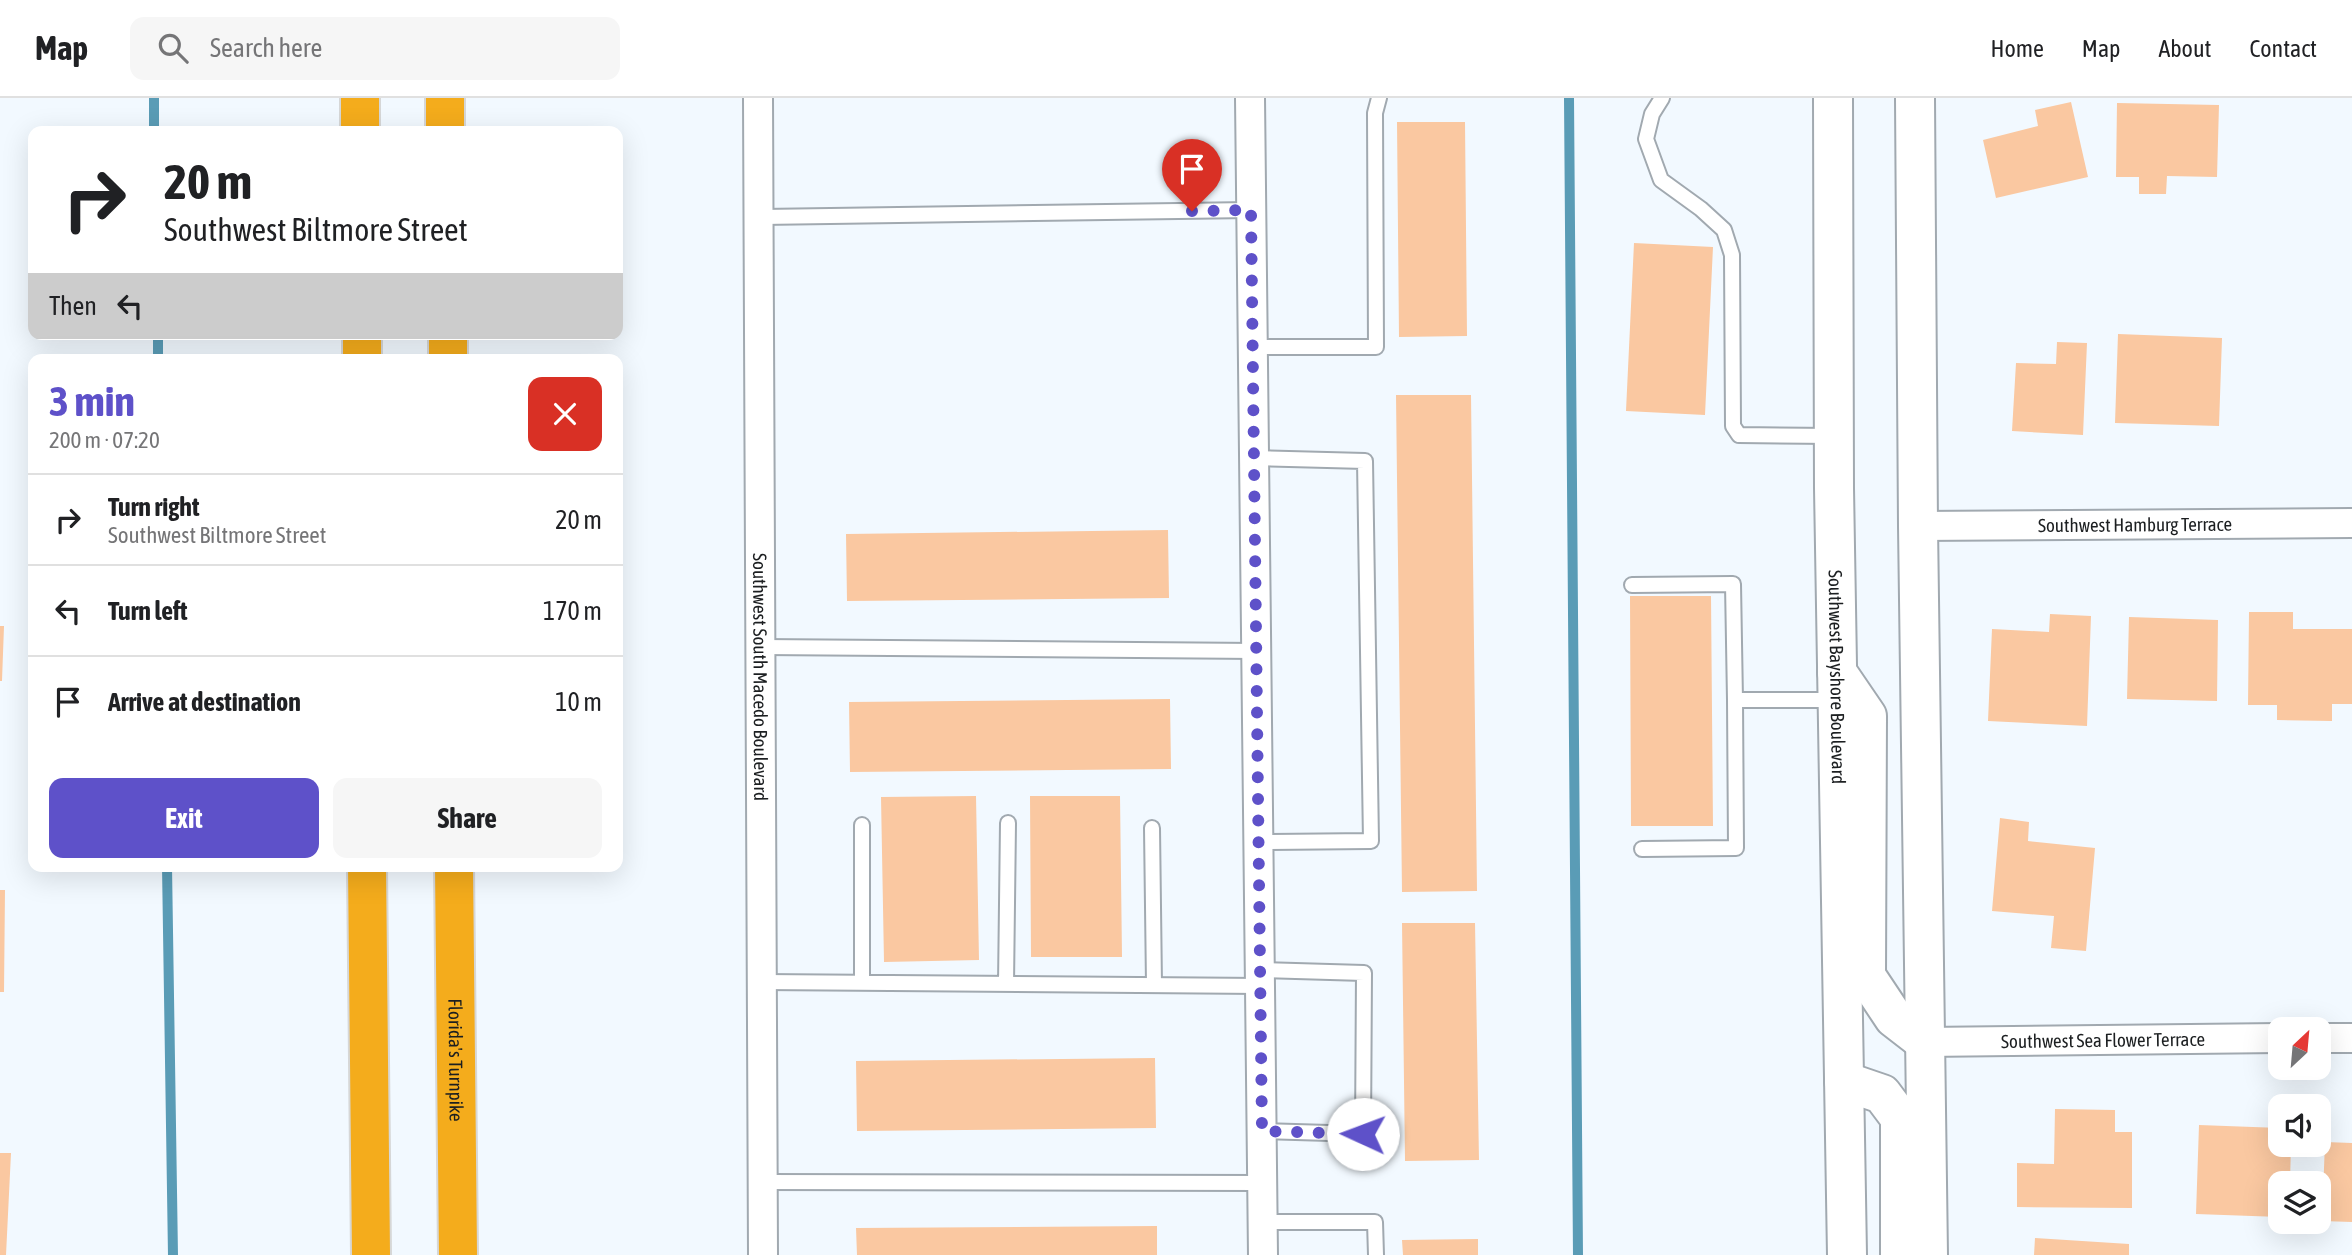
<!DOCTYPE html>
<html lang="en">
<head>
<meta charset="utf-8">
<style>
	:root { --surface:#fff; --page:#f6f6f6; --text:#202124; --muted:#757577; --line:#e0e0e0; --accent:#5e51c9 }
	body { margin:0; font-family:"Asap Condensed",sans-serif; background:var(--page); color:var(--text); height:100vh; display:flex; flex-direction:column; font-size:26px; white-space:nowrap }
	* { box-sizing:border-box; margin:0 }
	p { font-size:23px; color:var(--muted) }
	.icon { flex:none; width:38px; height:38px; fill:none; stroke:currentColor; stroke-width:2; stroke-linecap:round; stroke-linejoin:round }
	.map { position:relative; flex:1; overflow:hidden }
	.panel { position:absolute; left:28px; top:256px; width:595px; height:518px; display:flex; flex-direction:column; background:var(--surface); border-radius:14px; box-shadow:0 7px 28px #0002 }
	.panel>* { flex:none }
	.guide { position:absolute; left:28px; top:28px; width:595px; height:214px; border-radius:14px; box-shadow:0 7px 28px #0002; background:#fff; color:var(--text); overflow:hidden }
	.needle { width:46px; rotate:26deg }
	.tools { position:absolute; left:2268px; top:919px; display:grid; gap:14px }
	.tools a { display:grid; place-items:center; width:63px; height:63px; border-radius:14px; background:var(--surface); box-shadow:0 7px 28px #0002; font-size:35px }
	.pin { position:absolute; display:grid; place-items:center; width:60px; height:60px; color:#fff; margin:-72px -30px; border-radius:50% 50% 50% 0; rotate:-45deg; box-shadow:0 0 7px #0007 }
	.pin .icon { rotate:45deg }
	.me { position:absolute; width:77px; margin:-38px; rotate:272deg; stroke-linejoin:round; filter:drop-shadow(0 0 5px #0008) }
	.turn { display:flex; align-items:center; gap:24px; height:147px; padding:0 21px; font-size:32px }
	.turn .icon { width:91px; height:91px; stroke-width:2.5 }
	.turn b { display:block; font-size:49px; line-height:60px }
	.then { display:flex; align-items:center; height:66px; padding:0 21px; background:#0003; gap:14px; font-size:26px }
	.round { display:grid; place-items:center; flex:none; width:74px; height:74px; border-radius:14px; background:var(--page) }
	.overview { display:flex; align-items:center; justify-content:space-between; height:119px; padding:0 21px }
	h1 { font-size:42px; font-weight:700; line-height:52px; color:var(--accent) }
	.button { display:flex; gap:14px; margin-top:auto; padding:14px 21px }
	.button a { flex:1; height:80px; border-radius:14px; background:var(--accent); color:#fff; font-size:28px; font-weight:700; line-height:80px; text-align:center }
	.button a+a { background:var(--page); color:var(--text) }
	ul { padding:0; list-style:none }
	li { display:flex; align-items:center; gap:21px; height:91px; padding:0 21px; border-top:2px solid var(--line) }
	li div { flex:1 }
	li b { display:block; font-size:26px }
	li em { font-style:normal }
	header { display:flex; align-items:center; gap:42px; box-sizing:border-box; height:98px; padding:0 35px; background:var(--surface); border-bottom:2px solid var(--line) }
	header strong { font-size:33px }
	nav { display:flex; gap:38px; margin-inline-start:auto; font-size:24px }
	.search { width:490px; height:63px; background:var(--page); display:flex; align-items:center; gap:18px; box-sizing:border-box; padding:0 24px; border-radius:14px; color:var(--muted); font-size:26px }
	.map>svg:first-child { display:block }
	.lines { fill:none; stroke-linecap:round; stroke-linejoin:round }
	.stream { stroke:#5a9cb6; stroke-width:10 }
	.building { fill:#fac8a1 }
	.lane-casing { stroke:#a1a9b0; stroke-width:18 }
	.street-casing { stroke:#a1a9b0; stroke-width:32 }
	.secondary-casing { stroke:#a1a9b0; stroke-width:42 }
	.highway-casing { stroke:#d6d7d7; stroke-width:42 }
	.lane { stroke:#fff; stroke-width:14 }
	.street { stroke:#fff; stroke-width:28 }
	.secondary { stroke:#fff; stroke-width:38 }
	.highway { stroke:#f4ac1c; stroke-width:38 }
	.route { stroke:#5e51c9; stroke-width:12; stroke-dasharray:0 21.6 }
	.labels { text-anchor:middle; stroke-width:7; stroke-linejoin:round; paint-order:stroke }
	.street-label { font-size:19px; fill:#1c1f21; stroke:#fff }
</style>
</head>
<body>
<header>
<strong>Map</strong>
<div class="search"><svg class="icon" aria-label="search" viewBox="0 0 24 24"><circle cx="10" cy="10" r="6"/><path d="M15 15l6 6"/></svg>Search here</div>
<nav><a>Home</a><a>Map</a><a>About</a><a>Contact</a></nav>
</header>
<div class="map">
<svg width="2352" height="1157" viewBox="0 0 2352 1157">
	<rect width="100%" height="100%" fill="#f2f9ff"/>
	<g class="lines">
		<!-- stream -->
		<path class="stream" d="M154 0V33
			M1569 0 1578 1157
			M158 236V261
			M167 768 173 1157"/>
	</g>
	<!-- building -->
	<path class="building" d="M2071 4 2088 79 1996 100 1983 42 2038 28 2035 12Z
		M2117 5 2219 7 2217 79 2167 78 2166 96H2139V79H2116Z
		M1397 24H1465L1467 238 1399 239Z
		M1634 145 1713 149 1705 317 1626 313Z
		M2118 236 2222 240 2219 328 2115 325Z
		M2057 244 2087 245 2083 337 2012 333 2016 265 2056 266Z
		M1396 297H1471L1477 793 1402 794Z
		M1168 432 1169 500 847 503 846 436Z
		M1630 498H1711L1713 728H1631Z
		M2249 514H2293V531H2352V606H2332V623L2277 622V607H2248Z
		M2050 516 2091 518 2087 628 1988 623 1992 531 2049 534Z
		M2129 519 2218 522 2217 603 2127 601Z
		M0 528H4L2 583H0Z
		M1170 601 1171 671 850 674 849 604Z
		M976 698 979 862 884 864 881 699Z
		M1030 698H1120L1122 859H1031Z
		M2000 720 2029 724 2028 743 2095 750 2086 853 2051 850 2054 818 1992 813Z
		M0 792H5L4 894H0Z
		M1402 825H1475L1479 1062 1405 1063Z
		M1155 960 1156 1030 857 1033 856 963Z
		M2055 1011 2115 1012V1034H2132V1110L2017 1109V1065L2054 1066Z
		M2199 1027 2280 1030V1046H2291L2290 1085H2280V1119L2196 1116Z
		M2325 1044 2352 1045V1124L2322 1123Z
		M0 1055H11L6 1157H0Z
		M1157 1128V1157H857L856 1130Z
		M2035 1140 2129 1146V1157H2034Z
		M1478 1141V1157H1403L1402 1142Z"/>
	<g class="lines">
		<defs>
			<path id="lane" d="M1662 0 1652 16 1646 41 1661 82 1701 111 1724 132 1732 157 1733 328 1739 337 1833 338
				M759 119 1251 112
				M1253 249H1376L1375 15 1379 0
				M1253 360 1365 363 1371 743 1260 744
				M1632 487 1733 486 1735 602H1836
				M760 549 1257 553
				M1152 730 1154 887
				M1642 751 1736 750 1735 602
				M1261 872 1364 875 1363 1036 1262 1033
				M762 884 1261 888
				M862 885V727
				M1006 886 1008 725
				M763 1084 1262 1085
				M1263 1124H1375L1376 1157"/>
			<g id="street">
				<path id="s1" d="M758 0 763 1157"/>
				<path d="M1250 0 1263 1157"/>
				<path id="s2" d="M1918 428 2352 425"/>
				<path d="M2319 940H2352"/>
				<path id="s3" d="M1925 944 2280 940"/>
			</g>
			<g id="secondary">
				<path id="s4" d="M1833 0 1834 390 1847 1157"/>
				<path d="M1915 0 1918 428 1928 1157"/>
				<path d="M1837 574 1867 618 1866 878 1894 920 1925 944"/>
				<path d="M1844 983 1882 996 1900 1020V1157"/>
			</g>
			<g id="highway">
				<path d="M360 0V33"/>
				<path d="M445 0V33"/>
				<path d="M362 236V261"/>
				<path d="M448 236V261"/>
				<path d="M367 768 371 1157"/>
				<path id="s5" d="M454 768 458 1157"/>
			</g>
		</defs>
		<!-- lane casing -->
		<use href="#lane" class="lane-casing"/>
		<!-- street casing -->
		<use href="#street" class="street-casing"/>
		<!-- secondary casing -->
		<use href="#secondary" class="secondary-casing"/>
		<!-- highway casing -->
		<use href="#highway" class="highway-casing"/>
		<!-- lane -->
		<use href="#lane" class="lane"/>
		<!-- street -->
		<use href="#street" class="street"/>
		<!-- secondary -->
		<use href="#secondary" class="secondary"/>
		<!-- highway -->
		<use href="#highway" class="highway"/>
	</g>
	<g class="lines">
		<!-- route -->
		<path class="route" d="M1192 113 1251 112 1262 1033 1363 1036"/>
	</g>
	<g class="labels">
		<!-- street labels -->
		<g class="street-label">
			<text dy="7" stroke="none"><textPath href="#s2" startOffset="217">Southwest Hamburg Terrace</textPath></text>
			<text dy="7" stroke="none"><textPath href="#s1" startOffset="579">Southwest South Macedo Boulevard</textPath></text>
			<text dy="7" stroke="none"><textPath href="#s4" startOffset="579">Southwest Bayshore Boulevard</textPath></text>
			<text dy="7" stroke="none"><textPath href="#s3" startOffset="178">Southwest Sea Flower Terrace</textPath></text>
			<text dy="7" stroke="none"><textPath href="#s5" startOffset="194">Florida's Turnpike</textPath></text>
		</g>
	</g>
</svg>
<div class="tools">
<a><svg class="needle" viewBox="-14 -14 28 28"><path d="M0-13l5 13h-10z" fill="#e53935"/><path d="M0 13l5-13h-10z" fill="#757577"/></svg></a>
<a><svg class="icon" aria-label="sound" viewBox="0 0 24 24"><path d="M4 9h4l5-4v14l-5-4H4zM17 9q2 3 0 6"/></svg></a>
<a><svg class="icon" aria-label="layers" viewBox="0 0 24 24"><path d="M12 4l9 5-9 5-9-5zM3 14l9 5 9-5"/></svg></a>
</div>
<div class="pin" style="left:1192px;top:113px;background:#d93025"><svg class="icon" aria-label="arrive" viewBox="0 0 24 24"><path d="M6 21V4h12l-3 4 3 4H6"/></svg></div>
<svg class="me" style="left:1363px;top:1036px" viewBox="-20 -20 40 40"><circle r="19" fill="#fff"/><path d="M0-13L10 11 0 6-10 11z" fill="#5e51c9"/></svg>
<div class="guide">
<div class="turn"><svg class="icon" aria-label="right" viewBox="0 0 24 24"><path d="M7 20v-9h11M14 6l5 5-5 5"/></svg><div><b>20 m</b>Southwest Biltmore Street</div></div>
<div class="then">Then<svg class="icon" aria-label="left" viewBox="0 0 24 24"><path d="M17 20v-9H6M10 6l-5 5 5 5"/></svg></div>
</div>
<section class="panel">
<div class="overview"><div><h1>3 min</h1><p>200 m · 07:20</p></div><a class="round" style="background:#d93025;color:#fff"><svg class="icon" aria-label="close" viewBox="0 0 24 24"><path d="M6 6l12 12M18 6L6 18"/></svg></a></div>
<ul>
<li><svg class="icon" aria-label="right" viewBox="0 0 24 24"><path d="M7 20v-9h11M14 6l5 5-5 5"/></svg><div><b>Turn right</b><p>Southwest Biltmore Street</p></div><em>20 m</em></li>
<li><svg class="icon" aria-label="left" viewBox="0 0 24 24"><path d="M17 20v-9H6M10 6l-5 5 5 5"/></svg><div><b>Turn left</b></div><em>170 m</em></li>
<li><svg class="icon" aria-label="arrive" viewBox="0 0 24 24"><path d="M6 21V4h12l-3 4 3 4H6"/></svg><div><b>Arrive at destination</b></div><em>10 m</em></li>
</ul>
<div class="button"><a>Exit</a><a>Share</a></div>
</section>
</div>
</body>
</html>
